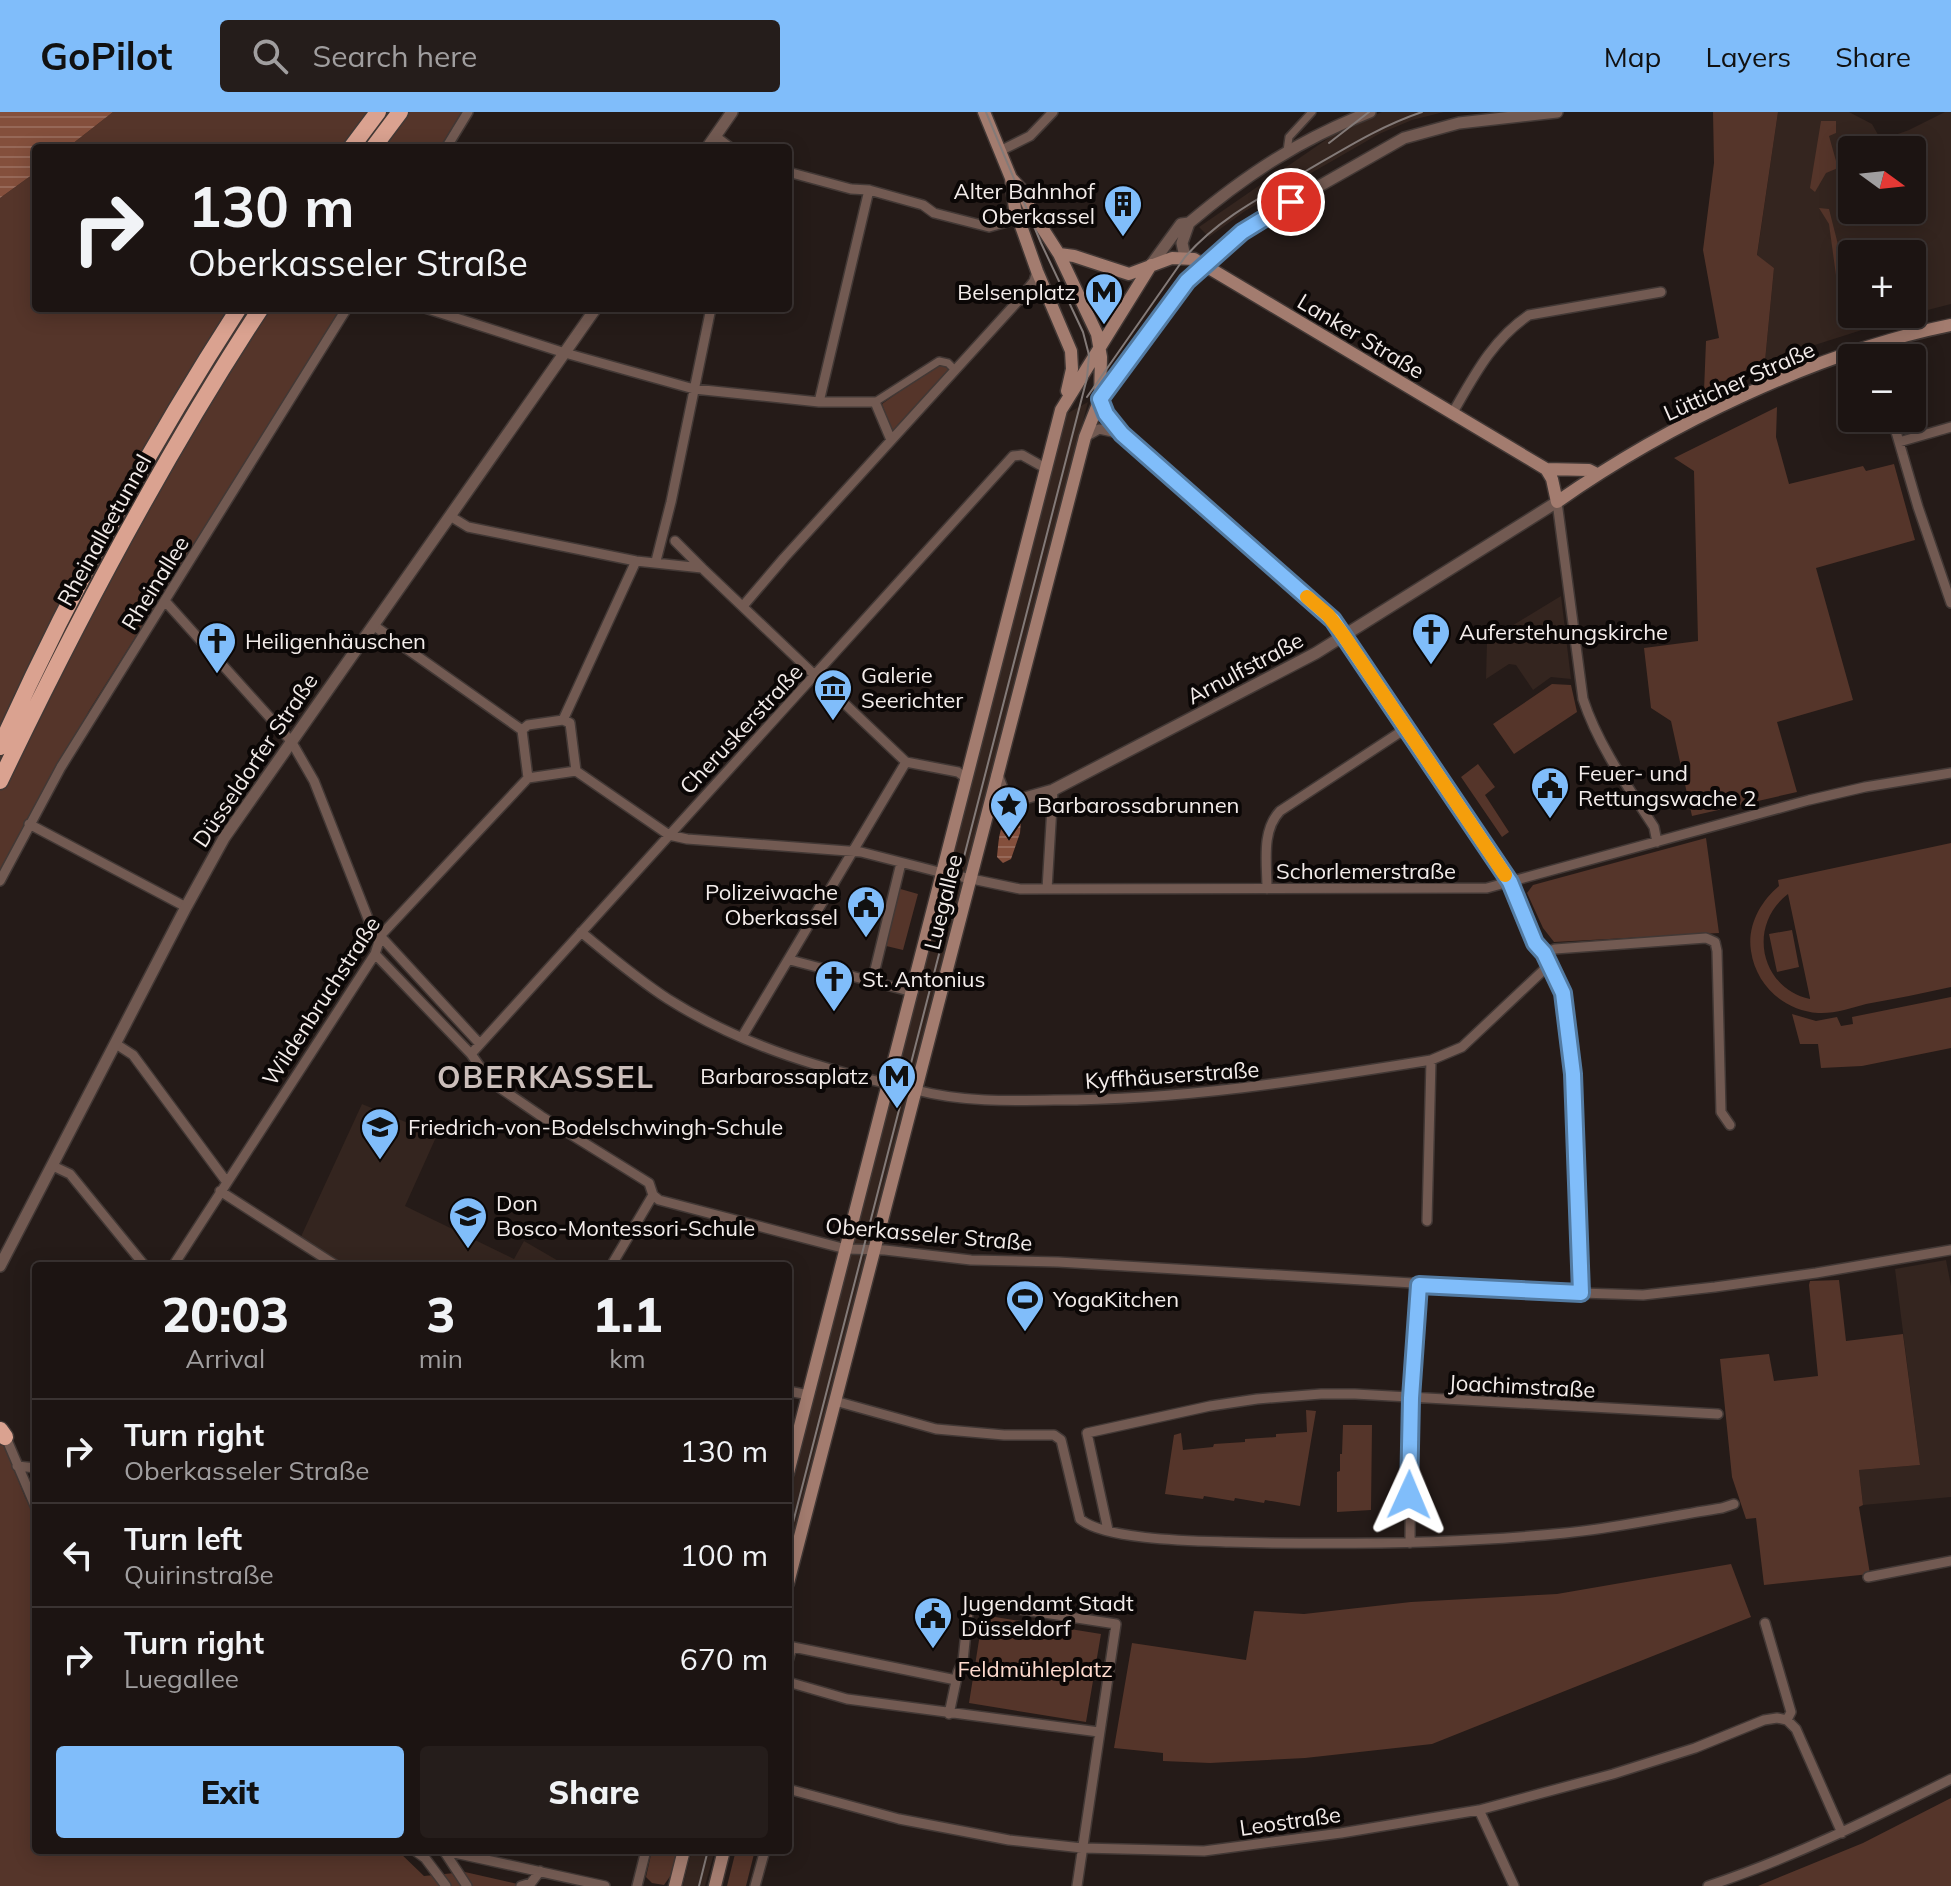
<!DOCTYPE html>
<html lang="en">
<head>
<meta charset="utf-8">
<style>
	:root { --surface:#1c1412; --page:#251d1b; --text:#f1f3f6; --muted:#a09e9f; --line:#3a3332; --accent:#80bdfa }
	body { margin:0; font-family:Mulish,sans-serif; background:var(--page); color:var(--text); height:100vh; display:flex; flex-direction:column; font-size:30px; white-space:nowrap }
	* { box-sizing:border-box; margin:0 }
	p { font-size:26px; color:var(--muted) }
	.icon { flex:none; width:44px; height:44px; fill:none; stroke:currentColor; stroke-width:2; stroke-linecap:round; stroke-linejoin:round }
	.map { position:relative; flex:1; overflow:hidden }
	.drawer { position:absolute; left:32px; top:1150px; width:760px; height:592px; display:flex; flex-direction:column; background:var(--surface); border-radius:8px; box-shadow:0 4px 20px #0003,0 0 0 2px var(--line) }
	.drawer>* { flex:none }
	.banner { position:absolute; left:32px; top:32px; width:760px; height:168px; border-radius:8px; box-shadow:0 4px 20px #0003,0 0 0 2px var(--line); background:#1c1412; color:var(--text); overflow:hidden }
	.needle { width:52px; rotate:105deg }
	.controls { position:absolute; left:1838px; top:24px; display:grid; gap:16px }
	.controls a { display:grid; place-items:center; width:88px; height:88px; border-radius:8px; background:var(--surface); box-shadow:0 4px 20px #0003,0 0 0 2px var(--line); font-size:40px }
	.pin { position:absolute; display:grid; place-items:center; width:68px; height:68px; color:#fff; margin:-34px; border:4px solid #fff; border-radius:50%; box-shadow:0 2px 8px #0007 }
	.me { position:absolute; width:88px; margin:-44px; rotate:1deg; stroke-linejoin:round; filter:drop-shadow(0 0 6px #0008) }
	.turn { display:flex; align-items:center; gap:28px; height:168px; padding:0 24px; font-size:36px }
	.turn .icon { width:104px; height:104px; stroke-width:2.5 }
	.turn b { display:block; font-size:56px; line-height:68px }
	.eta { display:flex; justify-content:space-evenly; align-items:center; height:136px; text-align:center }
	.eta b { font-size:48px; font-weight:800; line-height:56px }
	.primary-button { display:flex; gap:16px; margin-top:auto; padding:16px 24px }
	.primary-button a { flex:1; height:92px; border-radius:8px; background:var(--accent); color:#111; font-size:32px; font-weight:800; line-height:92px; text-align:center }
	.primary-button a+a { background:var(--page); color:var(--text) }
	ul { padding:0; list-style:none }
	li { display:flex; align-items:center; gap:24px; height:104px; padding:0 24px; border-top:2px solid var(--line) }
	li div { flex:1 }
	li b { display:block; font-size:30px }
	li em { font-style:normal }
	header { display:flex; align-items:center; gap:48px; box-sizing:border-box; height:112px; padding:0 40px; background:var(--accent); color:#111 }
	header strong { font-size:38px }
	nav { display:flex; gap:44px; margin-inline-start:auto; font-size:28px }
	.search { width:560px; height:72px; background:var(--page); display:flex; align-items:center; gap:20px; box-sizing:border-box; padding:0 28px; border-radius:8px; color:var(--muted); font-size:30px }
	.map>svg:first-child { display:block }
	.built { fill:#34251f; fill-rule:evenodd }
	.green { fill:#55352a; fill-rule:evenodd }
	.water { fill:url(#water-rules) }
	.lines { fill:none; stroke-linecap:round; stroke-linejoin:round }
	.pedestrian-casing { stroke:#423835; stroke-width:10 }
	.minor-casing { stroke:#423835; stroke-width:12 }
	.tertiary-casing { stroke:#423835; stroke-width:14 }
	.secondary-casing { stroke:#423835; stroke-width:15 }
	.trunk-casing { stroke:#423835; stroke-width:19 }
	.pedestrian { stroke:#725a52; stroke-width:7 }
	.minor { stroke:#725a52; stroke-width:9 }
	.tertiary { stroke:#725a52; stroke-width:11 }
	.secondary { stroke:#a37c6f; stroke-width:12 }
	.trunk { stroke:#daa290; stroke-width:16 }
	.tram { stroke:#837a78; stroke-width:2 }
	.route-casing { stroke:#537ba2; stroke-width:20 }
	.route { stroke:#80bdfa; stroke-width:14 }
	.slow { stroke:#f59e0b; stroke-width:14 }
	.labels { text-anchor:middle; stroke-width:8; stroke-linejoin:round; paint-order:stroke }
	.poi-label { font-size:22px; fill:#f3ecea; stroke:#0b0706; text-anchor:start }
	.street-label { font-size:22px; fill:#f3ecea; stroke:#0b0706 }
	.park-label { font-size:22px; fill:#ffdbcf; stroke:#0b0706 }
	.district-label { font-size:30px; font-weight:bold; letter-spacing:2px; fill:#cbbeba; stroke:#0b0706 }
</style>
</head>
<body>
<header>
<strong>GoPilot</strong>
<div class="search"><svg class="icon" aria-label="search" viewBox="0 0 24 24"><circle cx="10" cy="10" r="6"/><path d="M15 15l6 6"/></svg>Search here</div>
<nav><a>Map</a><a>Layers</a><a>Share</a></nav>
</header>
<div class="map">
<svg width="1951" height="1774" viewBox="0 0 1951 1774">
	<defs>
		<pattern id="water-rules" width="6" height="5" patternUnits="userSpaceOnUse" patternTransform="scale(2)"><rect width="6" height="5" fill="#844f3c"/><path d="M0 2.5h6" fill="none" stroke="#966858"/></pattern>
	</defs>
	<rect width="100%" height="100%" fill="#251b18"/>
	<!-- built -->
	<path class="built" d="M1382 0H1444L1412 8 1379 22 1245 99 1209 125 1199 115 1346 14Z
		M1778 0H1849L1872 12 1881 28 1909 18 1945 0H1951V192L1912 202V142H1852V202H1912L1765 249 1774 156 1757 144ZM1852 38H1912V98H1852Z
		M1088 290 788 1453V1371L1066 302Z
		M1561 484 1571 567 1551 565 1533 578 1516 553 1509 552 1486 567 1487 529Z
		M362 992 437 1023 405 1094 514 1147 524 1129 567 1154H341L299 1129Z
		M1946 1148 1951 1174V1385L1863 1393 1859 1358 1920 1353 1895 1157Z
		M692 1738H715L705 1774H683Z"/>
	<!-- green -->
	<path class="green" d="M113 0H464L442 36H67Z
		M1713 0H1778L1757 143 1774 156 1765 249 1704 279 1706 229 1719 226 1703 138 1714 51Z
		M1821 9H1836V21L1829 24 1838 56 1826 61 1815 80 1810 76Z
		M36 60V196H343L90 597 0 762V86Z
		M1819 96 1829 97 1851 184 1846 185 1838 178 1829 112Z
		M939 251 948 253V258L894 317H891L882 292Z
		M1777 295 1776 325 1789 372 1863 354 1866 359 1894 352 1915 428 1816 456 1853 588 1777 610 1797 680 1692 704 1671 609 1651 596 1644 536 1698 529 1694 359 1674 346Z
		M1552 572 1571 573 1577 600 1514 642 1493 612Z
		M1478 652 1495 675 1485 683 1509 720 1502 725 1461 665Z
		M1706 726 1719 821 1554 830 1543 816 1527 781 1533 773Z
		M1951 731V875C1923 881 1895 887 1866 892 1851 896 1834 902 1818 901 1783 898 1756 873 1751 839 1747 814 1760 790 1779 774L1778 768ZM1788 782 1810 886V887C1760 876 1747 813 1788 782Z
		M897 776 918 782 903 838 882 833Z
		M1792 818 1799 855 1777 860 1769 822Z
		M1951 885V936L1862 954 1821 956 1818 932H1800L1792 902 1816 909 1837 905 1841 914 1853 912 1852 905Z
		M1839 1168 1846 1229 1903 1222 1920 1353 1859 1358 1863 1393 1859 1395 1870 1462 1764 1473 1756 1406 1746 1407 1732 1365 1720 1247 1769 1242 1774 1269 1818 1264 1809 1173 1810 1169Z
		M1306 1298 1316 1299 1300 1394 1265 1388 1264 1391 1235 1386 1234 1389 1204 1384 1203 1387 1165 1382 1174 1323 1181 1321 1183 1338 1213 1335 1214 1332 1245 1330V1327L1276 1325V1322L1307 1320Z
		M1343 1313H1372L1371 1398 1337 1400V1360L1340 1359V1342H1342Z
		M0 1323 25 1385 36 1405V1738H397L424 1764 465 1760 526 1774H0Z
		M1731 1452 1751 1505 1432 1632 1305 1646 1210 1651 1163 1649V1641L1114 1636 1132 1531 1246 1548 1254 1499 1304 1502 1411 1490 1557 1482Z
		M983 1503 1101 1522 1086 1610 969 1591Z
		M1951 1686V1774H1758L1863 1731Z
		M652 1738H678L671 1763 664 1773 652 1771 646 1765Z
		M736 1738H755L746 1774H727Z"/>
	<!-- water -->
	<path class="water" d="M0 0H113L67 36H36V60L0 86Z
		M1013 702 1021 708 1020 721 1011 747 1003 751 997 745C999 730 998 710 1013 702Z"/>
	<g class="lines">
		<defs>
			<path id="pedestrian" d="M1287 39 1289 25 1312 0
				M875 290 939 249 948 251 955 258"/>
			<path id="minor" d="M715 24 731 36
				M446 36 468 0
				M1000 39 1030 24 1053 0
				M788 60 851 77 869 78 923 93 934 101 989 115 1007 110 1013 106 1015 97
				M1021 188 1037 184 1049 187
				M425 196 565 241 694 277 819 290H875L891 328
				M1871 234 1874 246
				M1100 287 1106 302 1122 322 1333 508 1510 770 1535 831 1544 841 1563 881 1573 962 1581 1181
				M819 290 869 78
				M1452 302C1474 264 1492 228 1529 203L1661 180
				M1892 306 1918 395 1951 491
				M1085 325 1099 317 1122 322
				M1899 330 1951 315
				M1557 390 1583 587C1598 633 1628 675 1654 715L1657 730
				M450 404 468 415 636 449 702 456 906 650 958 660 967 667
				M675 429 702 456
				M656 449 671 390 711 196
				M165 489 291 629 314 669 371 814 479 931
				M743 494 784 446 1018 189 1034 169 1037 159
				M373 513 522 618
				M563 608 570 611 576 659 528 666 522 618 528 613Z
				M563 608 636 449
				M576 659 669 723 687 727 861 740 943 761 1020 777 1487 776 1809 688 1865 675 1951 661
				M29 712 186 795
				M0 769 61 655 347 196
				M1047 777 1053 678
				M1267 777C1267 751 1261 719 1280 699L1405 617
				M581 820C609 843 637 867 668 887 736 930 811 954 889 972
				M1544 841 1555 837 1706 826 1715 830 1717 839 1721 1000 1730 1013
				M375 842 471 942 490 969 541 1004 649 1071 653 1083 659 1088 846 1137 885 1138 971 1148 1058 1150 1581 1181 1643 1183 1715 1175 1816 1161 1951 1138
				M790 848 913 880
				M872 870 901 751
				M742 925 906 650
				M116 932 133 943 226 1069
				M471 942 1013 344 1022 343 1047 357
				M916 978C961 990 1008 989 1055 988 1182 988 1306 968 1431 948
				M53 1054 70 1062 145 1154
				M220 1079 337 1154
				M1427 1109 1431 948 1462 935 1549 853
				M173 1154 375 842 381 823 528 666
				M611 1154 653 1083
				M788 1279 809 1283
				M835 1289 936 1317 1004 1323H1054L1061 1328 1080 1407C1104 1428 1196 1429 1229 1430 1341 1433 1453 1432 1565 1421 1617 1416 1670 1404 1722 1396L1734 1392
				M4 1321 36 1396
				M17 1354 36 1356
				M1108 1418 1087 1321 1210 1294 1257 1287 1321 1282H1355L1718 1302
				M1410 1431 1411 1286 1419 1173
				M1868 1465 1951 1449
				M1765 1511 1791 1600 1787 1608
				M788 1534 956 1568
				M788 1549 792 1535
				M788 1570 847 1587 1099 1620
				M949 1602 958 1560 963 1549 968 1500 978 1491 1116 1512 1077 1774
				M1787 1608 1796 1617 1842 1721
				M788 1677 899 1707 1009 1728 1082 1736 1204 1739 1341 1721 1479 1698 1613 1662 1695 1636 1764 1608 1777 1606 1787 1608
				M1479 1698 1514 1774
				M414 1738 425 1746 446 1774
				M441 1738 605 1774
				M444 1739 467 1774
				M521 1774 531 1771 540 1759
				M637 1774 646 1738
				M755 1774 765 1738
				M1708 1774C1792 1746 1871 1707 1951 1667"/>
			<path id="tertiary" d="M707 36 732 0
				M1185 145 1182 131 1189 111
				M1204 151 1242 120 1270 102 1404 26 1459 11 1557 0
				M1151 153 1181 112 1189 111C1247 62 1299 28 1370 0
				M997 663 1003 679 1023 687
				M1000 693 1053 678 1316 541 1557 390
				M0 1154 186 795 224 726 596 196"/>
			<path id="secondary" d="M984 0 1011 66 1021 77 1030 97 1059 142 1097 222 1101 245 1100 287
				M1011 66 1015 97 1037 159 1071 239 1072 257 1067 279
				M1059 142 1074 144 1129 162 1172 146 1194 147 1546 357 1589 358 1597 362
				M1546 357 1552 367 1557 390C1668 312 1818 240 1951 213
				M788 1361 1061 298 1151 153
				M788 1471 1085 325 1100 287 1182 175 1204 151
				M675 1774 684 1738
				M715 1774 724 1738"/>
			<path id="trunk" d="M351 36 378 0
				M373 36 400 0
				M0 635C69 482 148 337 239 196
				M0 669C78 506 162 347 261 196
				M0 1318 5 1325"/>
		</defs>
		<!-- pedestrian casing -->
		<use href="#pedestrian" class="pedestrian-casing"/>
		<!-- minor casing -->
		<use href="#minor" class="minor-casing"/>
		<!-- tertiary casing -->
		<use href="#tertiary" class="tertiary-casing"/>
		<!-- secondary casing -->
		<use href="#secondary" class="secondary-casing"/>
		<!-- trunk casing -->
		<use href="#trunk" class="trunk-casing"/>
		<!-- pedestrian -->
		<use href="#pedestrian" class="pedestrian"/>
		<!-- minor -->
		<use href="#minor" class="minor"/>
		<!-- tertiary -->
		<use href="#tertiary" class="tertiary"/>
		<!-- secondary -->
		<use href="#secondary" class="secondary"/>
		<!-- trunk -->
		<use href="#trunk" class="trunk"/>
		<!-- tram -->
		<path class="tram" d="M1329 31 1369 0
			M1087 285 1185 145C1219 106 1263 84 1306 59 1344 37 1380 14 1422 0
			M788 1430 1087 266 1089 243 1083 220 1041 131 986 0
			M699 1774 708 1738"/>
	</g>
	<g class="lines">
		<defs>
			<path id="route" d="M1291 90 1242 120 1187 169 1100 287 1106 302 1122 322 1333 508 1510 770 1535 831 1544 841 1563 881 1573 962 1581 1181 1419 1173 1411 1286 1409 1383"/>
		</defs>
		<!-- route casing -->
		<use href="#route" class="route-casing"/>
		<!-- route -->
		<use href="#route" class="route"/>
		<!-- slow -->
		<path class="slow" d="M1307 485 1328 503 1344 524 1505 763"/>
	</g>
	<!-- icons -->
	<defs>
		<symbol id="building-pin" viewBox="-11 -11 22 30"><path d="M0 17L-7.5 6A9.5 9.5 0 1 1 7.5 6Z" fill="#80bdfa" stroke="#0b0706"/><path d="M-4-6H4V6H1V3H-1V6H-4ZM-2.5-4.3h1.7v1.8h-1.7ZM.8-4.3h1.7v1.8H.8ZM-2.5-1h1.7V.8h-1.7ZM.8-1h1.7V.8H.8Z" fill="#111"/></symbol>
		<symbol id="metro-pin" viewBox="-11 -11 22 30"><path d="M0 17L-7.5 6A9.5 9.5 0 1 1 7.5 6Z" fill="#80bdfa" stroke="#0b0706"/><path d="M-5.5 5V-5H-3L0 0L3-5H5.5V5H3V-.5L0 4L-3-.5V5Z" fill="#111"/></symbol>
		<symbol id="church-pin" viewBox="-11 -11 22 30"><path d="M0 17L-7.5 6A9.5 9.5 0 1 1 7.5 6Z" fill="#80bdfa" stroke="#0b0706"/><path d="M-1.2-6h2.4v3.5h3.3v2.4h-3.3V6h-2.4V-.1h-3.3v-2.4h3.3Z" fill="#111"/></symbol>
		<symbol id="museum-pin" viewBox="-11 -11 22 30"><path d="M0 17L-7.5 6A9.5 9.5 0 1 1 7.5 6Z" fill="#80bdfa" stroke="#0b0706"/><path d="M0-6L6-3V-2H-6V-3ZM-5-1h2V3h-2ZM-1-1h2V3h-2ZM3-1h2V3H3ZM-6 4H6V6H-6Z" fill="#111"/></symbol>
		<symbol id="civic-pin" viewBox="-11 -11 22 30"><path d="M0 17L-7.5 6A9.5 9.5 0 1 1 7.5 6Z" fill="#80bdfa" stroke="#0b0706"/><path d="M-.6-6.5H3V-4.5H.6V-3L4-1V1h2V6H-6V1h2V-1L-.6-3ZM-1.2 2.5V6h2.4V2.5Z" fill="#111"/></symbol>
		<symbol id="sight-pin" viewBox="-11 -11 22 30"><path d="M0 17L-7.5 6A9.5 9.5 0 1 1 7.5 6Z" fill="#80bdfa" stroke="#0b0706"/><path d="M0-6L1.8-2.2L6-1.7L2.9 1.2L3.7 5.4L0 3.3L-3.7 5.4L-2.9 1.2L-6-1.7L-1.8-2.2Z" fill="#111"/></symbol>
		<symbol id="school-pin" viewBox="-11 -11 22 30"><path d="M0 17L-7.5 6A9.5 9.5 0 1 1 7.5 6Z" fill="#80bdfa" stroke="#0b0706"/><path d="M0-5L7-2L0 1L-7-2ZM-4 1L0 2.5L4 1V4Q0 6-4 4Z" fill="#111"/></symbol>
		<symbol id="stadium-pin" viewBox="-11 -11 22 30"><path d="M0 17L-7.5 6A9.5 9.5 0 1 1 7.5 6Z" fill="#80bdfa" stroke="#0b0706"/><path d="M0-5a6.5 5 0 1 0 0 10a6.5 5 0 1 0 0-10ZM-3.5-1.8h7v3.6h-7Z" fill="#111"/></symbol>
	</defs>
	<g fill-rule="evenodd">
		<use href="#building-pin" x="1101" y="70" width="44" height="60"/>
		<use href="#metro-pin" x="1082" y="158" width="44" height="60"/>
		<use href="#church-pin" x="1409" y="498" width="44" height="60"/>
		<use href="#church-pin" x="195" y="507" width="44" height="60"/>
		<use href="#museum-pin" x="811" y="554" width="44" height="60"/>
		<use href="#civic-pin" x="1528" y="652" width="44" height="60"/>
		<use href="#sight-pin" x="987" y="671" width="44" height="60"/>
		<use href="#civic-pin" x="844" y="771" width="44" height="60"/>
		<use href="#church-pin" x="812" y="845" width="44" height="60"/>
		<use href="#metro-pin" x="875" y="942" width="44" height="60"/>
		<use href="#school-pin" x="358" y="993" width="44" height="60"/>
		<use href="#school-pin" x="446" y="1082" width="44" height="60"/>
		<use href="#stadium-pin" x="1003" y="1165" width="44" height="60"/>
		<use href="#civic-pin" x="911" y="1482" width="44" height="60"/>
	</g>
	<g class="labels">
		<!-- poi labels -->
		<g class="poi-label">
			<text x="1095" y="87" text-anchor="end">Alter Bahnhof<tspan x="1095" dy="25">Oberkassel</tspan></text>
			<text x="1076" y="188" text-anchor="end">Belsenplatz</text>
			<text x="1459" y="528">Auferstehungskirche</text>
			<text x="245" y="537">Heiligenhäuschen</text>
			<text x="861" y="571">Galerie<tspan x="861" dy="25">Seerichter</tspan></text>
			<text x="1578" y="669">Feuer- und<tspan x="1578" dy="25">Rettungswache 2</tspan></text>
			<text x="1037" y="701">Barbarossabrunnen</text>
			<text x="838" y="788" text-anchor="end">Polizeiwache<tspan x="838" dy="25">Oberkassel</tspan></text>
			<text x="862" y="875">St. Antonius</text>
			<text x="869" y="972" text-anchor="end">Barbarossaplatz</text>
			<text x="408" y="1023">Friedrich-von-Bodelschwingh-Schule</text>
			<text x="496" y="1099">Don<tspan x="496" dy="25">Bosco-Montessori-Schule</tspan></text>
			<text x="1053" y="1195">YogaKitchen</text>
			<text x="961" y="1499">Jugendamt Stadt<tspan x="961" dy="25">Düsseldorf</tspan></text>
		</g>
		<!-- street labels -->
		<g class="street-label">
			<text transform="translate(1361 224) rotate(31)" y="8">Lanker Straße</text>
			<text transform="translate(1739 269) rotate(-24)" y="8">Lütticher Straße</text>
			<text transform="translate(104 418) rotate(-61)" y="8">Rheinalleetunnel</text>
			<text transform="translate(155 471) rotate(-58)" y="8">Rheinallee</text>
			<text transform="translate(1245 556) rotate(-28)" y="8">Arnulfstraße</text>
			<text transform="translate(741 617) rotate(-47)" y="8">Cheruskerstraße</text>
			<text transform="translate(255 648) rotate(-56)" y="8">Düsseldorfer Straße</text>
			<text x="1366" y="767">Schorlemerstraße</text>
			<text transform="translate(943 790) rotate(-76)" y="8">Luegallee</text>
			<text transform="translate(321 889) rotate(-57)" y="8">Wildenbruchstraße</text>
			<text transform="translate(1172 963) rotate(-4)" y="8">Kyffhäuserstraße</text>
			<text transform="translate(929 1122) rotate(5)" y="8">Oberkasseler Straße</text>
			<text transform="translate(1522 1274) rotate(3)" y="8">Joachimstraße</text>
			<text transform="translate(1290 1709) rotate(-8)" y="8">Leostraße</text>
		</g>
		<!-- park labels -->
		<g class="park-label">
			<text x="1035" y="1565">Feldmühleplatz</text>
		</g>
		<!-- district labels -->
		<g class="district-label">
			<text x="546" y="976">OBERKASSEL</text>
		</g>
	</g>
</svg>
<div class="controls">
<a><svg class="needle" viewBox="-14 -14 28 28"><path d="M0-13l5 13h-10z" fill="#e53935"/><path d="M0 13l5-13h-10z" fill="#a09e9f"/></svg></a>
<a>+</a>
<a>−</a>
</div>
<div class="pin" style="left:1291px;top:90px;background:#d93025"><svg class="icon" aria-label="arrive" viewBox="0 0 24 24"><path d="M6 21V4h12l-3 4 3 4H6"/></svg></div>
<svg class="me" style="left:1409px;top:1383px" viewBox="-20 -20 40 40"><path d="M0-17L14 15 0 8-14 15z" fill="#80bdfa" stroke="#fff" stroke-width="4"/></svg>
<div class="banner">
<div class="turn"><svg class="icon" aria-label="right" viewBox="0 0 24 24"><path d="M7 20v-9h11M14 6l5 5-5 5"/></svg><div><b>130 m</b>Oberkasseler Straße</div></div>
</div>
<section class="drawer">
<div class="eta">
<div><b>20:03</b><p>Arrival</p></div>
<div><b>3</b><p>min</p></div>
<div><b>1.1</b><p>km</p></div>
</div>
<ul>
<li><svg class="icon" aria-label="right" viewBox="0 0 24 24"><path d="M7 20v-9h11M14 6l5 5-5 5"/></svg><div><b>Turn right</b><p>Oberkasseler Straße</p></div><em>130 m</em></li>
<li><svg class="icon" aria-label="left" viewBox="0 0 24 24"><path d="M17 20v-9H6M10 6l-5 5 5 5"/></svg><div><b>Turn left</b><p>Quirinstraße</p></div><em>100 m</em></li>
<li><svg class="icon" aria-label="right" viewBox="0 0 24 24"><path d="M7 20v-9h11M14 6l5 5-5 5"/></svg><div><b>Turn right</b><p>Luegallee</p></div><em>670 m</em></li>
</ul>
<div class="primary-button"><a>Exit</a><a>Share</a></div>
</section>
</div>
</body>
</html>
